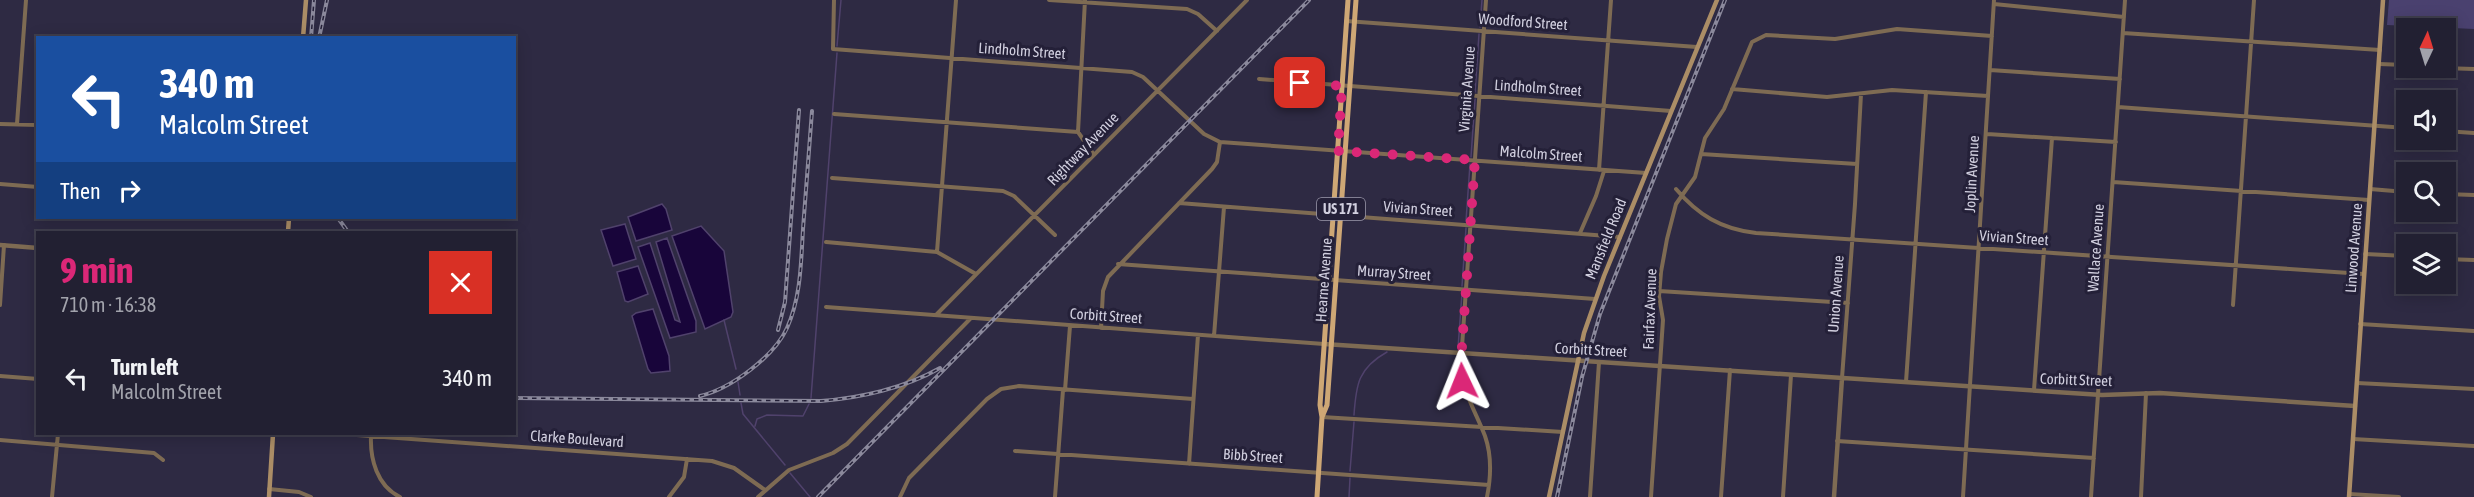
<!DOCTYPE html>
<html lang="en">
<head>
<meta charset="utf-8">
<style>
	:root { --surface:#222032; --page:#2e2d3e; --text:#f1f3f6; --muted:#a2a3ac; --line:#3f3e4d; --accent:#db2777 }
	body { margin:0; font-family:"Asap Condensed",sans-serif; background:var(--page); color:var(--text); height:100vh; display:flex; flex-direction:column; font-size:22px; white-space:nowrap }
	* { box-sizing:border-box; margin:0 }
	p { font-size:20px; color:var(--muted) }
	.icon { flex:none; width:33px; height:33px; fill:none; stroke:currentColor; stroke-width:2; stroke-linecap:round; stroke-linejoin:round }
	.map { position:relative; flex:1; overflow:hidden }
	.drawer { position:absolute; left:36px; top:231px; width:480px; height:204px; display:flex; flex-direction:column; background:var(--surface); border-radius:0px; box-shadow:0 3px 15px #0003,0 0 0 2px var(--line) }
	.drawer>* { flex:none }
	.banner { position:absolute; left:36px; top:36px; width:480px; height:183px; border-radius:0px; box-shadow:0 3px 15px #0003,0 0 0 2px var(--line); background:#1a4fa0; color:#fff; overflow:hidden }
	.needle { width:39px; rotate:4deg }
	.controls { position:absolute; left:2396px; top:18px; display:grid; gap:12px }
	.controls a { display:grid; place-items:center; width:60px; height:60px; border-radius:0px; background:var(--surface); box-shadow:0 3px 15px #0003,0 0 0 2px var(--line); font-size:30px }
	.pin { position:absolute; display:grid; place-items:center; width:51px; height:51px; color:#fff; margin:-26px; border-radius:12px; box-shadow:0 3px 9px #0006 }
	.me { position:absolute; width:66px; margin:-33px; rotate:358deg; stroke-linejoin:round; filter:drop-shadow(0 0 4px #0008) }
	.turn { display:flex; align-items:center; gap:21px; height:126px; padding:0 24px; font-size:27px }
	.turn .icon { width:78px; height:78px; stroke-width:2.5 }
	.turn b { display:block; font-size:42px; line-height:51px }
	.then { display:flex; align-items:center; height:57px; padding:0 24px; background:#0003; gap:12px; font-size:22px }
	.round { display:grid; place-items:center; flex:none; width:63px; height:63px; border-radius:0px; background:var(--page) }
	.headline { display:flex; align-items:center; justify-content:space-between; height:102px; padding:0 24px }
	h1 { font-size:36px; font-weight:700; line-height:45px; color:var(--accent) }
	ul { padding:0; list-style:none }
	li { display:flex; align-items:center; gap:18px; height:90px; padding:0 24px }
	li div { flex:1 }
	li b { display:block; font-size:22px }
	li em { font-style:normal }
	.map>svg:first-child { display:block }
	.green { fill:#4a416f }
	.water { fill:#18053a; stroke:#50426c; stroke-width:1.5 }
	.lines { fill:none; stroke-linecap:round; stroke-linejoin:round }
	.stream { stroke:#50426c; stroke-width:1.5 }
	.minor { stroke:#7e6b53; stroke-width:4 }
	.tertiary { stroke:#7e6b53; stroke-width:4.5 }
	.secondary { stroke:#ab8d66; stroke-width:4.5 }
	.primary { stroke:#cea775; stroke-width:5 }
	.rail-casing { stroke:#8b899c; stroke-width:4 }
	.rail { stroke:#242038; stroke-width:1.5; stroke-dasharray:4.5; stroke-linecap:butt }
	.route { stroke:#db2777; stroke-width:10; stroke-dasharray:0 18 }
	.labels { text-anchor:middle; stroke-width:6; stroke-linejoin:round; paint-order:stroke }
	.shield { fill:#242038; stroke:#9d9aad; stroke-width:1.5 }
	.shield-label { font-size:14px; font-weight:bold; fill:#d1cfdf }
	.street-label { font-size:15px; fill:#d1cfdf; stroke:#242038 }
</style>
</head>
<body>
<div class="map">
<svg width="2474" height="497" viewBox="0 0 2474 497">
	<rect width="100%" height="100%" fill="#2e2a43"/>
	<!-- green -->
	<path class="green" d="M2389 0H2474V29L2387 25Z"/>
	<!-- water -->
	<path class="water" d="M662 204 666 209 672 230 636 241 628 217Z
		M625 224 636 259 613 266 601 230Z
		M701 226 724 251 733 312 731 317 705 329 672 236Z
		M667 238 696 321V332L670 338 638 247 650 243 675 320 680 322 656 242Z
		M638 266 648 294 628 302 625 301 617 272Z
		M653 309 669 356 670 371 651 373 648 369 632 316 636 313Z"/>
	<g class="lines">
		<!-- stream -->
		<path class="stream" d="M1480 27 1482 0
			M837 46 841 0
			M1475 92 1479 34
			M1471 157 1475 99
			M1466 221 1470 164
			M1462 286 1466 228
			M724 320 736 369
			M1458 348 1462 293
			M738 382 740 395
			M811 398 837 53
			M741 403 743 414 785 465
			M1354 415C1356 385 1358 368 1387 352
			M755 426 757 419 767 415 803 416 809 404
			M1350 471 1354 422
			M790 473 810 497
			M1349 497 1350 478"/>
		<!-- minor -->
		<path class="minor" d="M834 0 833 49 1132 72 1143 77 1204 134 1220 142 1646 173
			M1049 0 1187 9 1198 14 1217 31
			M1486 0 1461 361C1461 390 1475 410 1485 436 1492 456 1491 477 1487 497
			M1994 4 2124 17
			M1346 21 1697 47
			M2123 33 2380 50
			M2379 64 2406 65
			M2442 68 2474 69
			M1990 70 2120 79
			M1259 79 1671 111
			M1732 89 1827 97 1892 90 1988 96
			M2118 107 2406 128
			M834 114 1078 132
			M0 124 38 125
			M17 124 26 0
			M2445 131 2474 133
			M1078 132 1085 0
			M1078 132 1094 155
			M1987 134 2116 142
			M1701 154 1857 164
			M1599 170 1611 0
			M832 178 1003 191 1014 196 1055 235
			M2113 182 2369 200
			M0 184 38 187
			M1676 189C1698 215 1721 229 1756 233L2364 274
			M2370 189 2406 192
			M2445 194 2474 195
			M1179 203 1620 237
			M1580 233 1596 196 1604 171
			M826 242 937 252 976 274
			M937 252 956 0
			M2365 254 2406 256
			M2445 259 2474 260
			M1118 264 1595 299
			M1659 291 1848 303
			M0 305 4 245
			M2233 305 2254 0
			M826 307 1324 344
			M936 315 1247 0
			M2360 324 2474 331
			M1101 328 1103 291 1108 277 1212 169 1217 162 1220 142
			M1214 336 1224 207
			M0 376 38 379
			M1842 378 1855 204 1861 94
			M1906 382 1926 92
			M2357 383 2474 389
			M1065 390 1070 326
			M2034 390 2052 138
			M1322 417 1563 432
			M343 434 712 461 734 468 765 490
			M371 436C370 459 377 486 400 497
			M2353 439 2474 446
			M0 440 154 453 163 460
			M1837 441 2094 458
			M1015 451 1489 485
			M1189 464 1198 335
			M269 489 299 492 311 497
			M2349 494 2399 497
			M52 497 58 434
			M669 497 684 477 687 459
			M758 497 789 470 833 453 847 444 970 319
			M900 497 909 478 987 399 1001 389 1019 386 1193 399
			M1055 497 1063 390
			M1590 497 1599 362
			M1651 497 1663 320 1659 296 1661 272 1667 239 1676 204 1695 177 1705 138 1724 109 1752 42 1766 35 1835 39 1897 29 1992 36
			M1721 497 1730 370
			M1783 497 1791 375
			M1963 497 1994 0
			M2091 497 2125 0
			M2141 497 2146 393"/>
		<!-- tertiary -->
		<path class="tertiary" d="M0 245 38 248
			M1324 344 2102 395 2160 393 2355 406
			M1834 497 1842 378"/>
		<!-- secondary -->
		<path class="secondary" d="M303 38 306 0
			M288 232 289 218
			M269 497 273 434
			M1549 497 1584 333 1604 276 1717 0
			M2349 497 2383 0"/>
		<!-- primary -->
		<path class="primary" d="M1322 417 1327 405 1356 0
			M1317 497 1322 417 1320 405 1348 0"/>
		<defs>
			<path id="rail" d="M311 38 314 0
				M319 38 327 0
				M338 218 348 232
				M778 330 785 302 799 110
				M700 396C730 389 774 357 787 328 801 297 801 262 803 229 806 190 809 150 812 111
				M514 398 821 401C860 398 905 388 940 368
				M818 497 1309 0
				M1557 497 1582 377 1600 314 1725 0"/>
		</defs>
		<!-- rail casing -->
		<use href="#rail" class="rail-casing"/>
		<!-- rail -->
		<use href="#rail" class="rail"/>
	</g>
	<g class="lines">
		<!-- route -->
		<path class="route" d="M1300 83 1342 86 1338 151 1475 160 1461 361 1462 381"/>
	</g>
	<g class="labels">
		<!-- shield labels -->
		<rect class="shield" x="1317" y="198" width="48" height="22" rx="4.5"/>
		<g class="shield-label">
			<text x="1341" y="214">US 171</text>
		</g>
		<!-- street labels -->
		<g class="street-label">
			<text transform="translate(1523 22) rotate(4)" y="5">Woodford Street</text>
			<text transform="translate(1022 51) rotate(4)" y="5">Lindholm Street</text>
			<text transform="translate(1538 88) rotate(4)" y="5">Lindholm Street</text>
			<text transform="translate(1467 89) rotate(-86)" y="5">Virginia Avenue</text>
			<text transform="translate(1083 149) rotate(-46)" y="5">Rightway Avenue</text>
			<text transform="translate(1541 154) rotate(4)" y="5">Malcolm Street</text>
			<text transform="translate(1972 174) rotate(-87)" y="5">Joplin Avenue</text>
			<text transform="translate(1418 209) rotate(4)" y="5">Vivian Street</text>
			<text transform="translate(2014 238) rotate(4)" y="5">Vivian Street</text>
			<text transform="translate(1606 239) rotate(-68)" y="5">Mansfield Road</text>
			<text transform="translate(2096 248) rotate(-86)" y="5">Wallace Avenue</text>
			<text transform="translate(2354 248) rotate(-86)" y="5">Linwood Avenue</text>
			<text transform="translate(1394 273) rotate(4)" y="5">Murray Street</text>
			<text transform="translate(1324 280) rotate(-86)" y="5">Hearne Avenue</text>
			<text transform="translate(1836 294) rotate(-86)" y="5">Union Avenue</text>
			<text transform="translate(1650 309) rotate(-88)" y="5">Fairfax Avenue</text>
			<text transform="translate(1106 316) rotate(4)" y="5">Corbitt Street</text>
			<text transform="translate(1591 350) rotate(3)" y="5">Corbitt Street</text>
			<text transform="translate(2076 380) rotate(2)" y="5">Corbitt Street</text>
			<text transform="translate(577 439) rotate(4)" y="5">Clarke Boulevard</text>
			<text transform="translate(1253 456) rotate(4)" y="5">Bibb Street</text>
		</g>
	</g>
</svg>
<div class="controls">
<a><svg class="needle" viewBox="-14 -14 28 28"><path d="M0-13l5 13h-10z" fill="#e53935"/><path d="M0 13l5-13h-10z" fill="#a2a3ac"/></svg></a>
<a><svg class="icon" aria-label="sound" viewBox="0 0 24 24"><path d="M4 9h4l5-4v14l-5-4H4zM17 9q2 3 0 6"/></svg></a>
<a><svg class="icon" aria-label="search" viewBox="0 0 24 24"><circle cx="10" cy="10" r="6"/><path d="M15 15l6 6"/></svg></a>
<a><svg class="icon" aria-label="layers" viewBox="0 0 24 24"><path d="M12 4l9 5-9 5-9-5zM3 14l9 5 9-5"/></svg></a>
</div>
<div class="pin" style="left:1300px;top:83px;background:#d93025"><svg class="icon" aria-label="arrive" viewBox="0 0 24 24"><path d="M6 21V4h12l-3 4 3 4H6"/></svg></div>
<svg class="me" style="left:1462px;top:381px" viewBox="-20 -20 40 40"><path d="M0-17L14 15 0 8-14 15z" fill="#db2777" stroke="#fff" stroke-width="4"/></svg>
<div class="banner">
<div class="turn"><svg class="icon" aria-label="left" viewBox="0 0 24 24"><path d="M17 20v-9H6M10 6l-5 5 5 5"/></svg><div><b>340 m</b>Malcolm Street</div></div>
<div class="then">Then<svg class="icon" aria-label="right" viewBox="0 0 24 24"><path d="M7 20v-9h11M14 6l5 5-5 5"/></svg></div>
</div>
<section class="drawer">
<div class="headline"><div><h1>9 min</h1><p>710 m · 16:38</p></div><a class="round" style="background:#d93025;color:#fff"><svg class="icon" aria-label="close" viewBox="0 0 24 24"><path d="M6 6l12 12M18 6L6 18"/></svg></a></div>
<ul>
<li><svg class="icon" aria-label="left" viewBox="0 0 24 24"><path d="M17 20v-9H6M10 6l-5 5 5 5"/></svg><div><b>Turn left</b><p>Malcolm Street</p></div><em>340 m</em></li>
</ul>
</section>
</div>
</body>
</html>
